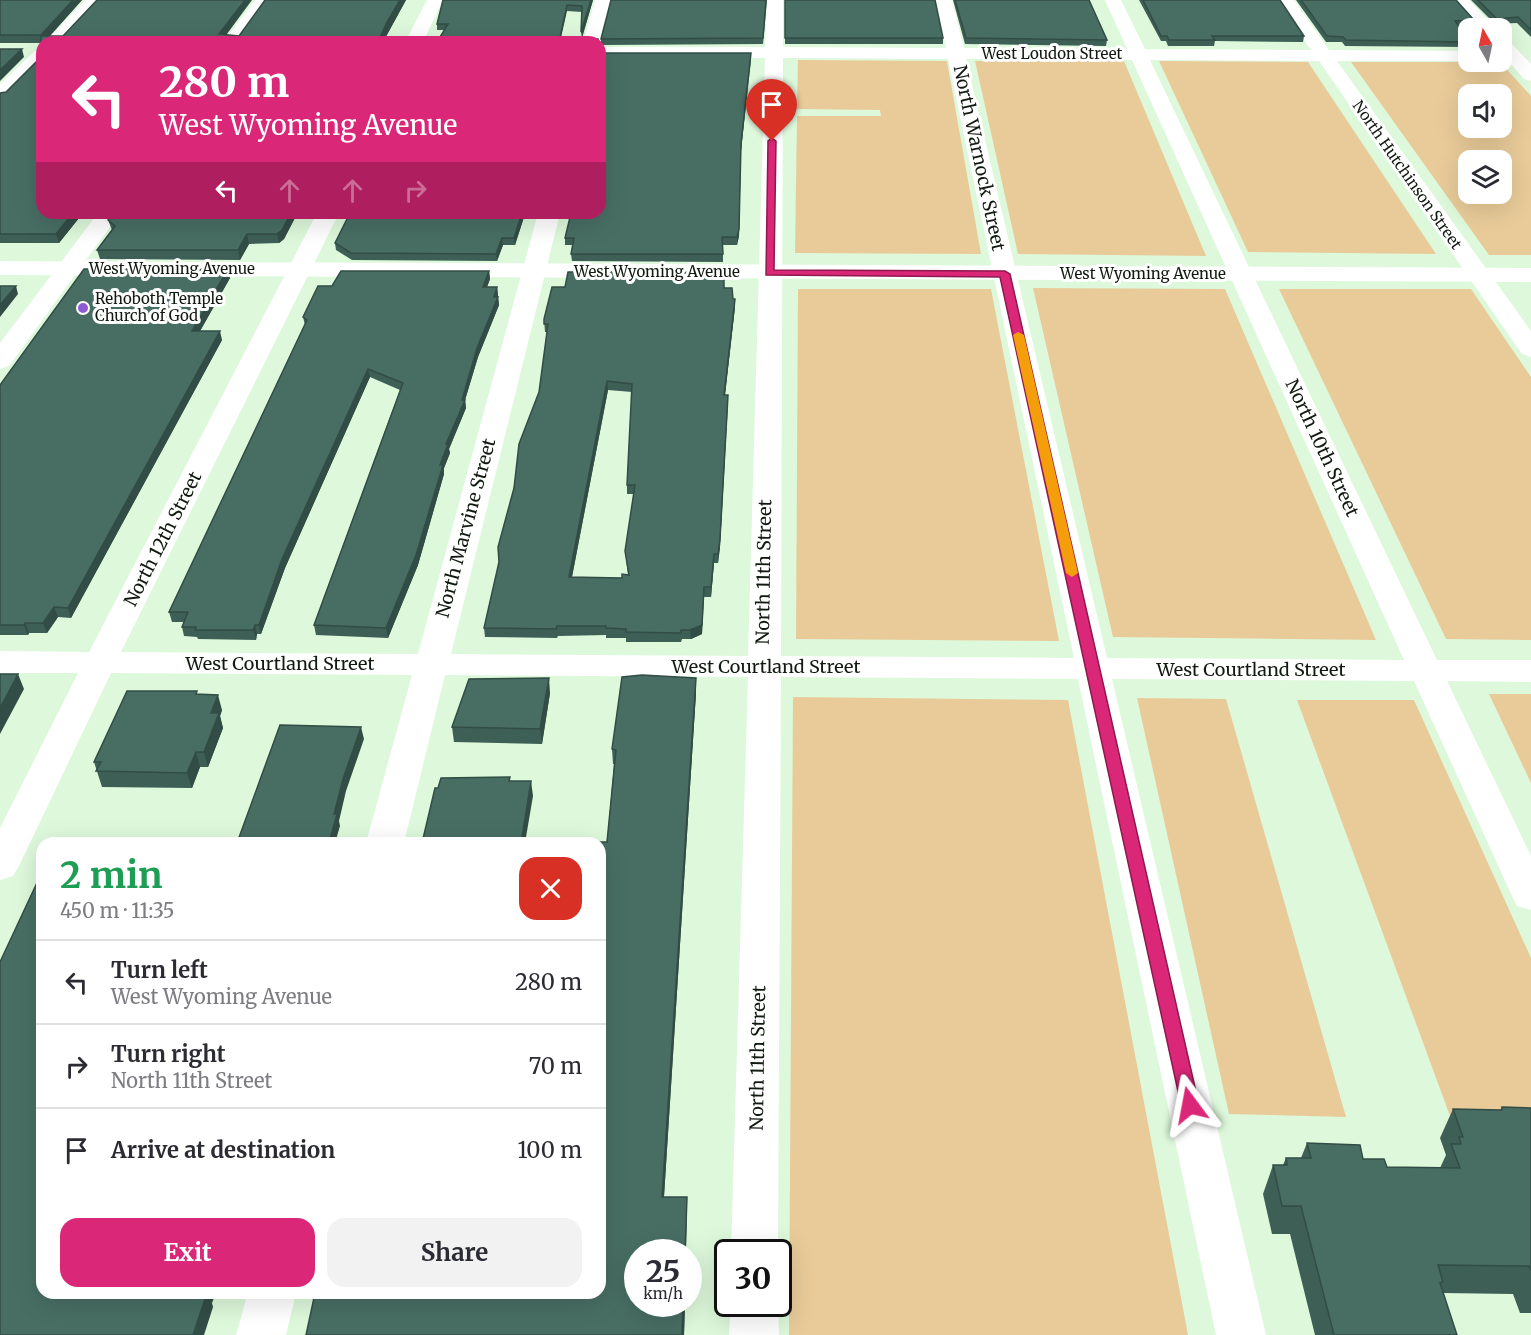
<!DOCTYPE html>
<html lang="en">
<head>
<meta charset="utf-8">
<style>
	:root { --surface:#fff; --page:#f2f2f3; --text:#2b2b33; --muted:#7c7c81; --line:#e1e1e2; --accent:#db2777 }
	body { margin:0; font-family:Merriweather,serif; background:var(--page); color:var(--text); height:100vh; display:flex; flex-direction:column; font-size:22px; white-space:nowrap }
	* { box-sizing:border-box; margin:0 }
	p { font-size:20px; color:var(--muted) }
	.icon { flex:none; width:33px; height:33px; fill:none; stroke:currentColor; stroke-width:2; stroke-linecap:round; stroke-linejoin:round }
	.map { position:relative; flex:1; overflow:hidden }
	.drawer { position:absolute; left:36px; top:837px; width:570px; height:462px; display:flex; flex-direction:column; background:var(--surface); border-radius:18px; box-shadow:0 6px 24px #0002 }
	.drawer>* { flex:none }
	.guide { position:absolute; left:36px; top:36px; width:570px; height:183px; border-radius:18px; box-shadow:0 6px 24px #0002; background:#db2777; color:#fff; overflow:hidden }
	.needle { width:39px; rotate:351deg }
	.fabs { position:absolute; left:1458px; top:18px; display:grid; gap:12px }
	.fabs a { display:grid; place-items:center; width:54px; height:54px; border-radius:12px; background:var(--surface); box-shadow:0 6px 24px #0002; font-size:30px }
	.speed { position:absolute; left:624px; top:1239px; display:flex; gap:12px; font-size:30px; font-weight:700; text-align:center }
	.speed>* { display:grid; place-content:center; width:78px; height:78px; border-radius:50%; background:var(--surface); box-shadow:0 6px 24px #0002; line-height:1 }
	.speed small { font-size:15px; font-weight:400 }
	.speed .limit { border:3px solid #111; border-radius:9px; background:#fff; color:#111 }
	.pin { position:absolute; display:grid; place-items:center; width:51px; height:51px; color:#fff; margin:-62px -26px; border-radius:50% 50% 50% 0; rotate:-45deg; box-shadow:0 0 6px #0007 }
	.pin .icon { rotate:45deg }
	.me { position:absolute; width:66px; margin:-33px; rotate:347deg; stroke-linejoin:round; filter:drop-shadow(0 0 4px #0008) }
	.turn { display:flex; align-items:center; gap:21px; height:126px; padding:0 24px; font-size:27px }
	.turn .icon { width:78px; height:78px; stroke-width:2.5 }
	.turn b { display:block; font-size:42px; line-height:51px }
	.lanes { display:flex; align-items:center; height:57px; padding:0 24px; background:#0003; justify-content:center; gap:30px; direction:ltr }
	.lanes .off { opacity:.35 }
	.round { display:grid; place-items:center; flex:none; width:63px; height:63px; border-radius:18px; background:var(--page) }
	.overview { display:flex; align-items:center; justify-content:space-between; height:102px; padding:0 24px }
	h1 { font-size:36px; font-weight:700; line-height:45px; color:#1e9e55 }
	.action { display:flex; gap:12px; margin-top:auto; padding:12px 24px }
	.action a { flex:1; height:69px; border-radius:18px; background:var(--accent); color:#fff; font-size:24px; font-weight:700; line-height:69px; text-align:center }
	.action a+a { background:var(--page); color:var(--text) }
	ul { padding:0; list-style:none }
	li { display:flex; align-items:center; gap:18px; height:84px; padding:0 24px; border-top:2px solid var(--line) }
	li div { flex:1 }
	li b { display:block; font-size:22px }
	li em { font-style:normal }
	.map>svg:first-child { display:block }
	.green { fill:#e9cb99; fill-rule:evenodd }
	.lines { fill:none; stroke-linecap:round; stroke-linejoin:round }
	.street { fill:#fff; fill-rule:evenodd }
	.secondary { fill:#fff; fill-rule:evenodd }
	.wall { fill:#3e5f55; fill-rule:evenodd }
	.shaded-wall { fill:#324d45 }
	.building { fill:#486e63; stroke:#324d45; stroke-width:1.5; fill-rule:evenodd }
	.route { fill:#db2777; stroke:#8e194d; stroke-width:1.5 }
	.slow { fill:#f59e0b }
	.poi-dot { fill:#8e5bd4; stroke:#fff; stroke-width:2 }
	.labels { text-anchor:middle; stroke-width:6; stroke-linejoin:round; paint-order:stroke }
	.far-street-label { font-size:15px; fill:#111a10; stroke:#fff }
	.far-poi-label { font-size:15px; fill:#111a10; stroke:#fff; text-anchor:start }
	.street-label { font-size:18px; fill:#111a10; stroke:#fff }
</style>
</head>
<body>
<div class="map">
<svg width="1531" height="1335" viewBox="0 0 1531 1335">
	<rect width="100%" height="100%" fill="#ddf8db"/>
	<!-- green -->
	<path class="green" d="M798 60 947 61 981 254 795 253 797 116H881L880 110 797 109Z
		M975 61H1124L1206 256 1018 254Z
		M1159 61 1308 62 1436 254 1248 252Z
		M1351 62H1500L1531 96V255H1489ZM1468 94H1502V128H1468ZM1468 160H1502V194H1468Z
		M1033 288 1225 289 1376 640 1113 637Z
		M798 289H991L1059 641 796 639Z
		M1279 289H1471L1531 377V640L1446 639Z
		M1489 694H1531V783Z
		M793 697 1068 700 1188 1335H789Z
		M1137 698 1226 699 1346 1117 1229 1114Z
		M1297 700H1414L1531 958V1124H1453Z"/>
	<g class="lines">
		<!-- street -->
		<path class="street" d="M85 0H103L64 42H45Z
			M255 0H272L241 42H223Z
			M427 0H443L423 42H405Z
			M595 0H611L600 43 583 42Z
			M767 0H783V47L946 48 936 0H952L964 48 1127 49 1105 0H1121L1145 49 1311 50 1277 0H1294L1329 50 1468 51V61H1337L1531 331V357L1522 354 1319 61 1150 60 1437 660H1531V682L1447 681 1531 856V910L1517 906 1512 896 1414 681 1112 679 1266 1335H1216L1078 679 781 677 778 1252H731L748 677 445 675 404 843H366L412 675 111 673 19 866 13 876 0 880V828L78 673H0V651L89 652 317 213H339L121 652 418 654 538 213H560L451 654 748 656 765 58 600 57V47H765ZM783 58 948 59 1074 658 781 656ZM966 59 1132 60 1404 660 1107 658Z
			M1452 0H1469L1496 28H1478Z
			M1502 39 1508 40 1531 64V81L1524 79 1502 54Z
			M42 49V64L7 99 0 101V84L36 50Z
			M98 213H120L9 366 0 369V343Z
			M248 1293H296L286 1335H236Z
			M778 1303 779 1335H729L731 1304Z"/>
		<!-- secondary -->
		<path class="secondary" d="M0 261 1531 268V282L0 275Z"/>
	</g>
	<!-- wall -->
	<path class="wall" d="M0 0H82L50 36 226 35 239 36 265 0H406L383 42H42L83 213 59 243H0V93L6 92 41 57V43H0Z
		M593 0 582 37V12L567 11 444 30H437V24Z
		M611 0H767L763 44 601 45V39Z
		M785 0 943 38V44H785Z
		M953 0H1089L1107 40 1106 46 965 44Z
		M1139 0H1280L1304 36 1303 42 1215 41 1214 46H1168L1166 41H1161Z
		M1296 0H1456L1474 20 1472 25 1459 26 1468 38V47L1345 46 1342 42H1326Z
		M1471 0H1531V37L1517 23 1495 24Z
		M751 60 741 151 739 236 737 245H723V262L572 261 571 254 573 245H565V238L600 213Z
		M114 213H297V214L284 239 279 243 249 244 240 260 100 259 97 250 112 230 108 220Z
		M524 217 515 245H503L497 261 352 260 336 250 335 243Z
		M228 269 230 278 200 331 222 340 71 618 58 617 47 633H29L28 635H0V385Z
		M489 271 490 279 487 287H497L499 305 478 357 465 400 466 408 449 449 450 453 444 468V474L418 565 388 638 316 635 314 625 400 390 370 377 285 568 261 634H257L256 640 198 639 197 637 184 636 182 627 184 622H172L169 612 305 325 303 317 332 286Z
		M724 288 733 299 735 307 725 395H728V404L720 547 718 563H714L711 597H704L702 634 691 639H682L681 642H626V638H606V635L558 636 557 638 485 637 484 628 499 562 514 488 539 392 547 332H545L544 319ZM608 390 632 392 627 485V494H634L625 551 628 575 622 578 572 577Z
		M696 678V693L664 1197 687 1212 638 1304H685L684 1335H306L600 1293 607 842 614 764H613L612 749Z
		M550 693 542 744 454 742 452 727Z
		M198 694 222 710 220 716 223 728 208 767H200L192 788 102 787 94 762Z
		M1502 1107 1531 1108V1313H1520L1513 1294 1443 1293 1456 1335H1315L1290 1234H1272L1263 1194 1273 1165H1283L1286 1158H1301L1307 1143 1363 1159 1387 1167 1440 1168 1446 1155 1440 1138 1453 1109 1500 1110Z"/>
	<!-- shaded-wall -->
	<path class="shaded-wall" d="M73 0H82L44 42 41 35Z
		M245 0H252L221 42 219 34Z
		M400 0H406L383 42H378L387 22Z
		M591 0H593L582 38 581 32Z
		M567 5V11L560 42H559Z
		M1467 42H1468V47H1465Z
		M22 49 24 57 0 81V70Z
		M751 53 741 151 739 236 737 245 741 143Z
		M73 213H83L59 243 56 234Z
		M291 213H297V214L284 239 279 243 277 234Z
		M522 213H524V217L515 245 514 238Z
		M247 234 249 244 240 260 238 250Z
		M502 238 503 245 497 261 496 254Z
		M228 269 230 278 195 340 192 331Z
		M489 271 490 279 484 295 483 287Z
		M16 286 18 294 0 317V305Z
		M497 287 498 295 496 301 498 297 499 305 478 357 465 400 466 408 449 449 450 453 444 468V474L418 565 388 638 386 628 440 465 446 444 462 400 477 348Z
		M735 299V307L724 404V395Z
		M220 331 222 340 71 618 68 608Z
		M368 369 370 377 285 568 261 634 259 625 282 559Z
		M607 381 608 390 570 587 569 577Z
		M728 395 720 547 718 563V554Z
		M714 554V563L711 597V587Z
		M704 587 702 634 691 639 690 630Z
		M54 607 58 617 47 633 43 623Z
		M25 623 29 633 28 635 24 625Z
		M255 625 257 634 256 640 253 630Z
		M18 674 24 689 0 734V708Z
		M549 678 550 693 542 744 540 729Z
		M696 678V693L663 1212 662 1197Z
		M218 695 222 710 220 716 223 728 208 767 204 752 211 713Z
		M361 727 364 739 346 791 339 821 340 826 335 843H329L334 814 343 779Z
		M196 752 200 767 192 788 187 773Z
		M531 781 533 796 525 843H521Z
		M42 1166V1188L37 1179Z
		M687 1197V1212L686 1252H685Z
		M207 1293H216L212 1303 213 1307 204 1335H193Z
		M683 1304H685L684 1335H682Z"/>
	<!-- building -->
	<path class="building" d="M0 0H73L41 35H0Z
		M97 0H245L219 34 239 36 265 0H400L387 22 378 42H42V213H73L56 234H0V93L6 92 41 57V36H63Z
		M443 0H591L581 32 582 6 567 5 559 42H437L448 24H437Z
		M611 0H766L763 38 601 39Z
		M785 0H935L943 38H785Z
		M955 0H1089L1107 40 966 38Z
		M1143 0H1280L1304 36H1212L1215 40H1169L1167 36H1161Z
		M1301 0H1456L1474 20 1455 21 1468 38V42H1467L1346 40 1343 37 1327 36Z
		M1478 0H1531V30L1518 17 1497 19Z
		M581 37 598 39 599 42H581Z
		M0 49H22L0 70Z
		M600 53H751L741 143 739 229 737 237H722L723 254H571L574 238H565L571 213H600Z
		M114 213H291L282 230 277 234H247L238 250H97L115 226 108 220Z
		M350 213H522L514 238H502L496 254 351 253 335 243Z
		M84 269H228L192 331H220L68 608 54 607 43 623H25L24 625H0V385Z
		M341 271H489L483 287H497L494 297H498L477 348 462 400H465L446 444H448L440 465H443L416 555 386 628 314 625 403 383 368 369 282 559 259 625H255L253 630H195L196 627H182L188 612H169L307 320 303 317 318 286H332Z
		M568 272H724V288H732L733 299H735L724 395H728L720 538 718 554H714L711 587H704L702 625 690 630H681V633L626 632V629L606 628V626H557L556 629 484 628 499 562 498 547 514 488 519 444 539 392 548 324H544V319L552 287H565ZM607 381 632 384 627 485H635L625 551 629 575 622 574V578L569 577Z
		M0 286H16L0 305Z
		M0 674H18L0 708Z
		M642 675 696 678 662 1197H687L685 1252H638V1304H683L682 1335H306L315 1293H600V843H590L591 842H607L616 750 612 749 622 677Z
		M549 678 540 729 452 727 469 679Z
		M127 691H197L196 694 218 695 211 713H219L204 752H196L187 773 96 771 101 762H94Z
		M280 725 361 727 343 779 334 814H337L329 843H237Z
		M510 777 509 781H531L521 843H422L435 788H438L441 778Z
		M159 841 158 843H63V842Z
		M42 872V1166L37 1179H42V1293H207L193 1335H0V962Z
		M1502 1107 1531 1108V1270L1529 1266 1438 1265 1443 1282 1440 1283 1457 1335H1334L1301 1206H1282L1273 1165H1287L1286 1158H1311L1307 1143 1360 1145 1363 1159H1384L1387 1167 1460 1168 1451 1144H1461L1459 1137H1463L1453 1109 1502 1110Z"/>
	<!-- route -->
	<path class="route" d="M772 138 776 141 774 270 1005 271 1010 274 1199 1105 1196 1111 1190 1113 1184 1111 1181 1105 1000 277 766 275 768 141Z"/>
	<!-- slow -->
	<path class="slow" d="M1018 332 1024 335 1078 573 1072 577 1066 573 1013 335Z"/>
	<!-- markers -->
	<circle class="poi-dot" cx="83" cy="308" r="6"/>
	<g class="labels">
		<!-- far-street labels -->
		<g class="far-street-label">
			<text x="1052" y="59">West Loudon Street</text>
			<text transform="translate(1407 175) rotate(55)" y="5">North Hutchinson Street</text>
			<text x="172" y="274">West Wyoming Avenue</text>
			<text x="657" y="277">West Wyoming Avenue</text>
			<text x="1143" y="279">West Wyoming Avenue</text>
		</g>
		<!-- far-poi labels -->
		<g class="far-poi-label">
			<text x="95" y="304">Rehoboth Temple<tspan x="95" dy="17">Church of God</tspan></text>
		</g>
		<!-- street labels -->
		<g class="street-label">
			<text transform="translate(979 158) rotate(78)" y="6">North Warnock Street</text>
			<text transform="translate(1322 448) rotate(65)" y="6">North 10th Street</text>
			<text transform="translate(466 528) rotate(-75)" y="6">North Marvine Street</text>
			<text transform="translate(163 539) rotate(-63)" y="6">North 12th Street</text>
			<text transform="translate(764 572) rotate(-89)" y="6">North 11th Street</text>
			<text x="280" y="670">West Courtland Street</text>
			<text x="766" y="673">West Courtland Street</text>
			<text x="1251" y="676">West Courtland Street</text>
			<text transform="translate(758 1058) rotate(-89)" y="6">North 11th Street</text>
		</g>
	</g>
</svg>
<div class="fabs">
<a><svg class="needle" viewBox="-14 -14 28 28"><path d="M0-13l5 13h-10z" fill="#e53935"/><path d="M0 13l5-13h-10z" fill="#7c7c81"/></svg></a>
<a><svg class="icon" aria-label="sound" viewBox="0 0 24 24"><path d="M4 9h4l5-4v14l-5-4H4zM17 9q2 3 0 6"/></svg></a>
<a><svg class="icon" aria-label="layers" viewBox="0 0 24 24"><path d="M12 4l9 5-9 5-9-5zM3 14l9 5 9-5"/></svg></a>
</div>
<div class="speed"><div>25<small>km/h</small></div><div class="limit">30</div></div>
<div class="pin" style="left:772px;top:141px;background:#d93025"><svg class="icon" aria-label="arrive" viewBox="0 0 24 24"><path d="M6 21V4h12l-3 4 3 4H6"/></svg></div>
<svg class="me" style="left:1190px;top:1105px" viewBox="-20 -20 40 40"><path d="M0-17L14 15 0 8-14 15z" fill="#db2777" stroke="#fff" stroke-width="4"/></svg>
<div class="guide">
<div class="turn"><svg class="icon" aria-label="left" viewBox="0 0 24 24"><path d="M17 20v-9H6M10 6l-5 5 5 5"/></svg><div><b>280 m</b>West Wyoming Avenue</div></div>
<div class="lanes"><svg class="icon" aria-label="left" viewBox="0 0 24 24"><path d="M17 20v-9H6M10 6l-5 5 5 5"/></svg><svg class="icon off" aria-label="ahead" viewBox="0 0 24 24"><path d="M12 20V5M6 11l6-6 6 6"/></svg><svg class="icon off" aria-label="ahead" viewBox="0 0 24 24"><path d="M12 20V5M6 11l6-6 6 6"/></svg><svg class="icon off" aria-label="right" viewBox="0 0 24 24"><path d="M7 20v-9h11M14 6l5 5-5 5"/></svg></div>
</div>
<section class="drawer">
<div class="overview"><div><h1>2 min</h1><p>450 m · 11:35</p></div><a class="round" style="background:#d93025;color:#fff"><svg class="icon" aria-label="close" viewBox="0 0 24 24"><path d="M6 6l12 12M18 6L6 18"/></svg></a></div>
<ul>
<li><svg class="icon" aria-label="left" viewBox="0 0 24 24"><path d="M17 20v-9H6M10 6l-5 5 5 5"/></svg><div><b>Turn left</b><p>West Wyoming Avenue</p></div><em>280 m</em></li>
<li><svg class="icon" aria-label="right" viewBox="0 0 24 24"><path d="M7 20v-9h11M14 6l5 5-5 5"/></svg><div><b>Turn right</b><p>North 11th Street</p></div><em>70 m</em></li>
<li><svg class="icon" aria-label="arrive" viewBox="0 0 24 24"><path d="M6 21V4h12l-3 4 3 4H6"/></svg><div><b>Arrive at destination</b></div><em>100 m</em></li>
</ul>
<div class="action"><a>Exit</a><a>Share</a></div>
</section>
</div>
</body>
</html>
